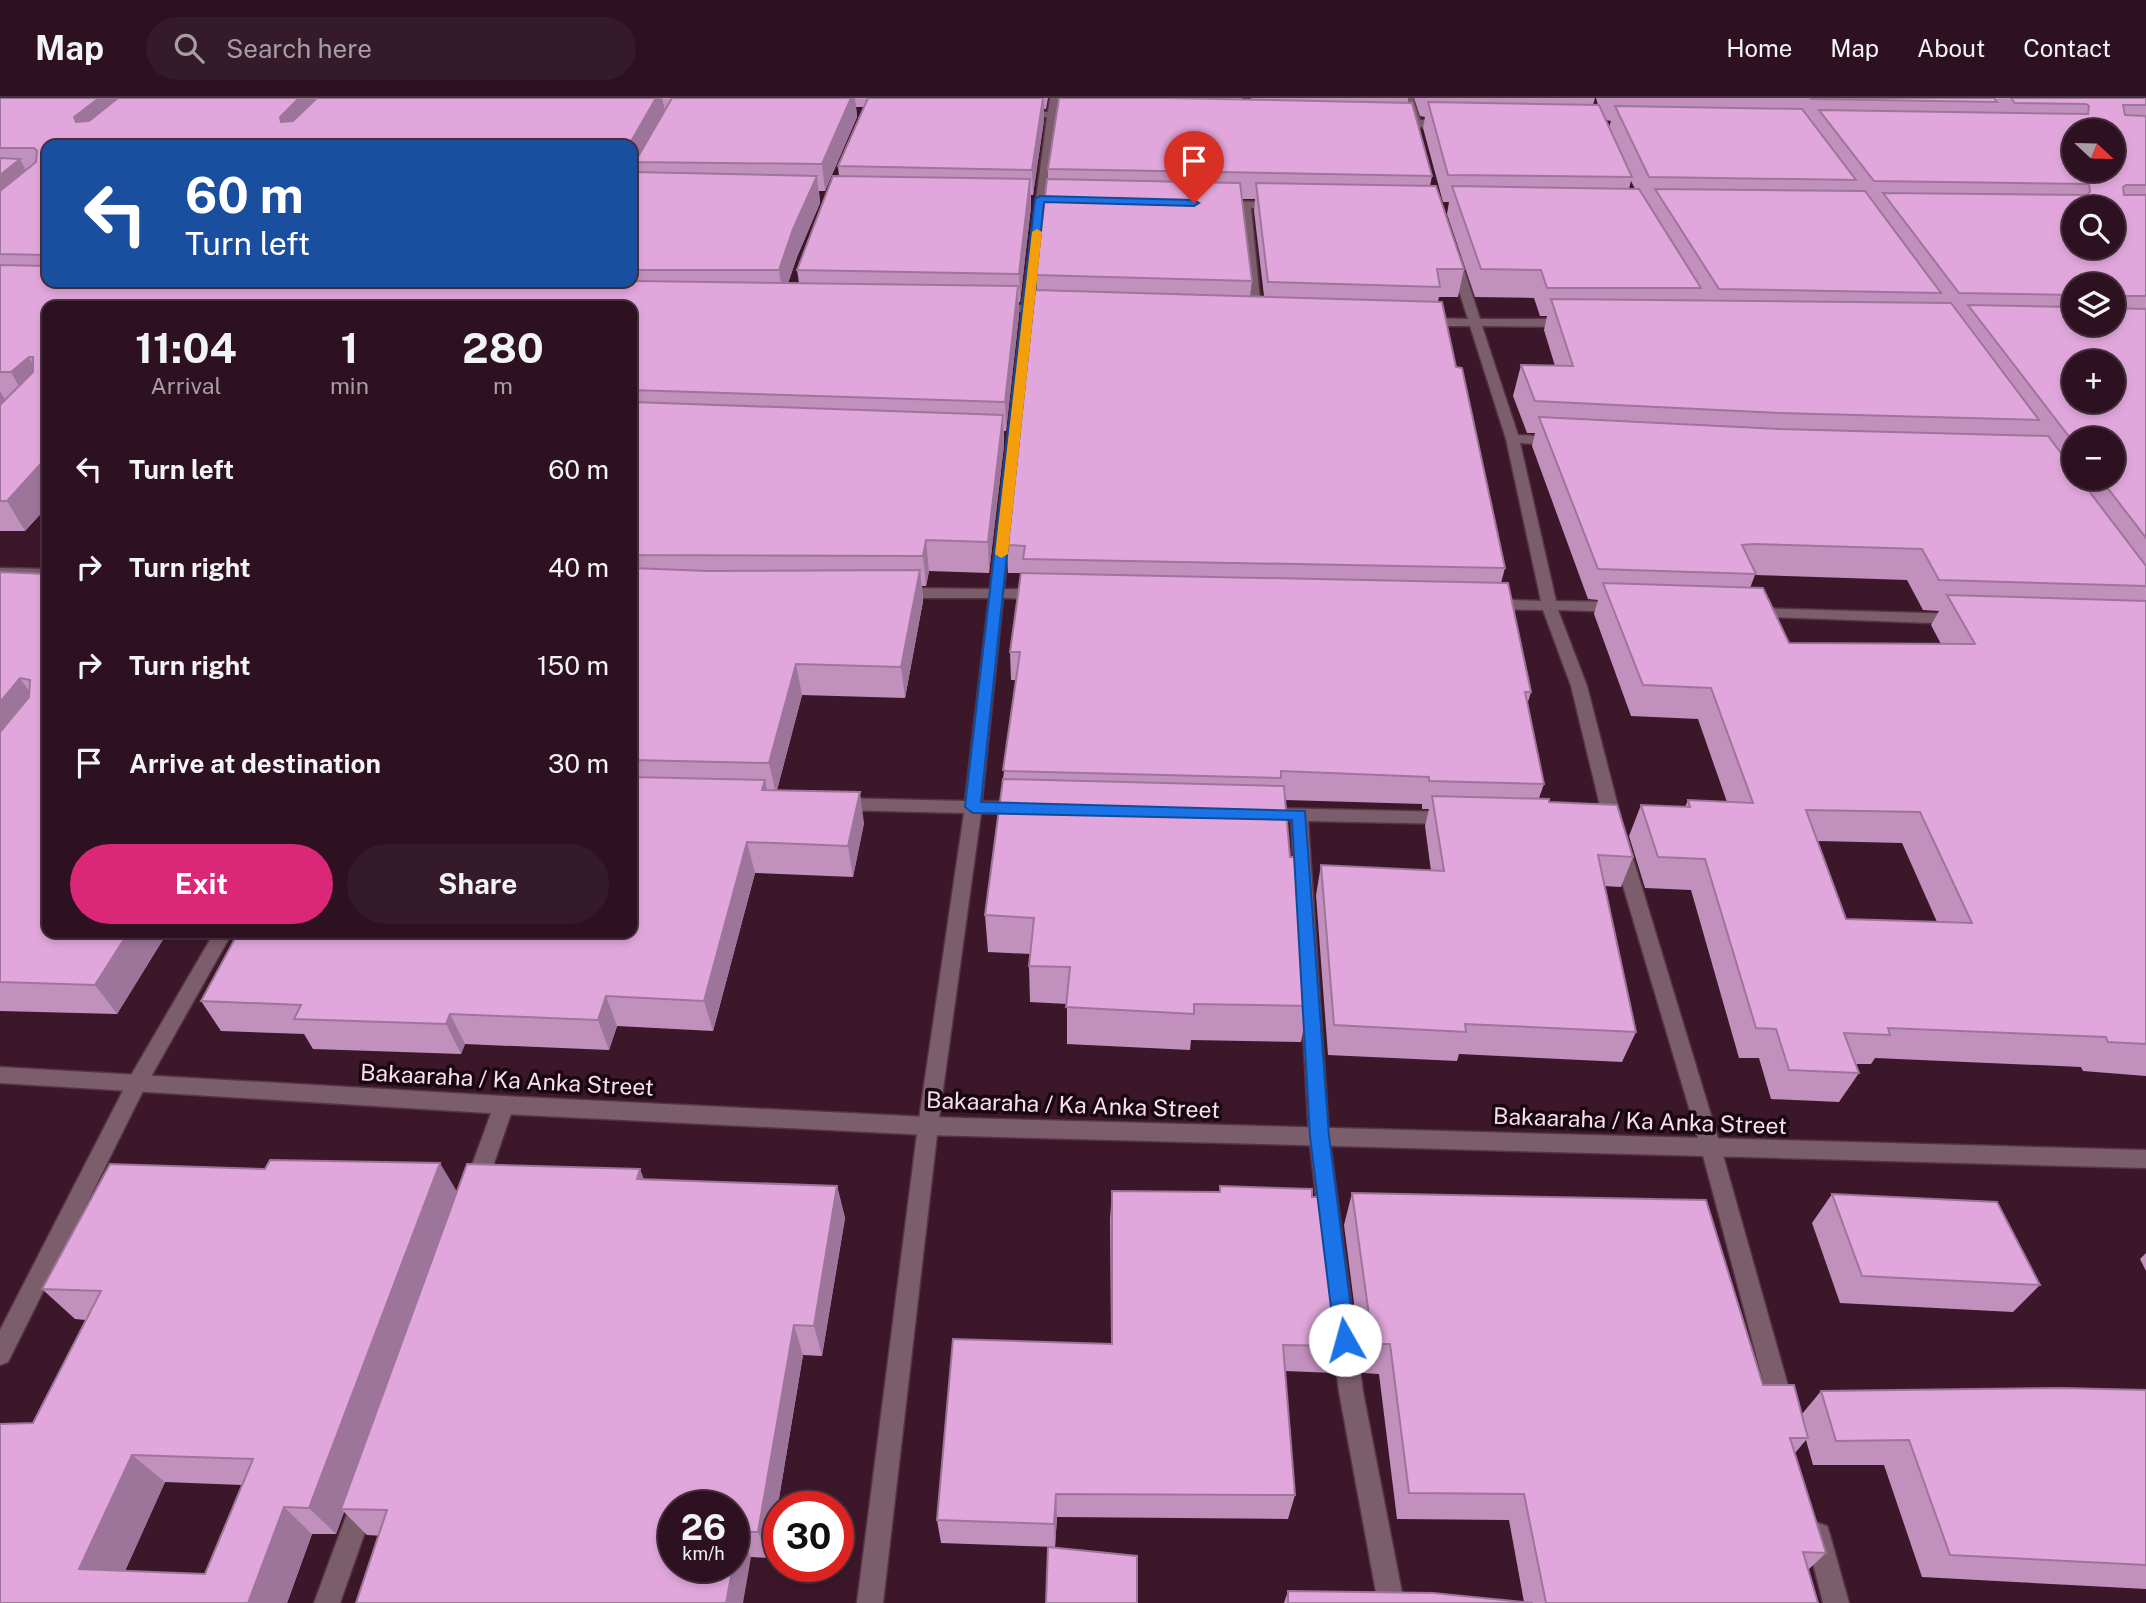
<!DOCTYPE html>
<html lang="en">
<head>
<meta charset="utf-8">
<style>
	:root { --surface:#2d1120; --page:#351a29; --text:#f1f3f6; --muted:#a79da5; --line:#48313e; --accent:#db2777 }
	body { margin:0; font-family:"Public Sans",sans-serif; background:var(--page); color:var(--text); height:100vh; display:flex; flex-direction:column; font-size:26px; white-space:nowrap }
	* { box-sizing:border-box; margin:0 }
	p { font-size:23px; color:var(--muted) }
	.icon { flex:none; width:38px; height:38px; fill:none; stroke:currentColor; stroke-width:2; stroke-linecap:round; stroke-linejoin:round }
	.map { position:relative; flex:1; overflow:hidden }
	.drawer { position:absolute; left:42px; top:203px; width:595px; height:637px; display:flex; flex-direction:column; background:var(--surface); border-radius:14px; box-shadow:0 4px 10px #0003,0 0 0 2px var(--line) }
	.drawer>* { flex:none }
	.top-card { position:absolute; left:42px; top:42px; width:595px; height:147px; border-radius:14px; box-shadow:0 4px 10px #0003,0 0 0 2px var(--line); background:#1a4fa0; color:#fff; overflow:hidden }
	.needle { width:46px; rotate:112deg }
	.buttons { position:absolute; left:2062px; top:21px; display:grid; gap:14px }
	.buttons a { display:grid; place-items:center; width:63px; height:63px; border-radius:50%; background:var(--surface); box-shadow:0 4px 10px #0003,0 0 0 2px var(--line); font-size:35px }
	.speed { position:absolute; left:658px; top:1393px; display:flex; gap:14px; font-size:35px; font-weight:700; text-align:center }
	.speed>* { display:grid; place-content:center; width:91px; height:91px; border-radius:50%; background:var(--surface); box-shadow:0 4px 10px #0003,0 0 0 2px var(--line); line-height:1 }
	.speed small { font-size:18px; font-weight:400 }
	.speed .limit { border:10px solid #d22; background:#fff; color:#111 }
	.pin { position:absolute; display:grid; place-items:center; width:60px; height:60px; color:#fff; margin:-72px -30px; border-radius:50% 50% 50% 0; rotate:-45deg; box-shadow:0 0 7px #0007 }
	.pin .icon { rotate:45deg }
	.me { position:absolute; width:77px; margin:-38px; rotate:353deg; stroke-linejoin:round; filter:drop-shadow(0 0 5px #0008) }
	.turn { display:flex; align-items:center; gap:24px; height:147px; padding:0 28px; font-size:32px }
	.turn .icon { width:91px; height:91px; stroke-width:2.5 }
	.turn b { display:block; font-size:49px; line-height:60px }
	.eta { display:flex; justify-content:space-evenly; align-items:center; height:119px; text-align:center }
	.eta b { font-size:42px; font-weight:700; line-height:49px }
	.button { display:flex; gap:14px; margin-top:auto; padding:14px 28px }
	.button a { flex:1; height:80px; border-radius:42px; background:var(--accent); color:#fff; font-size:28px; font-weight:700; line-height:80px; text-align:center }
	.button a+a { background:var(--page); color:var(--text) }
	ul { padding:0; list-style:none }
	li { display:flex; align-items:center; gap:21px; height:98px; padding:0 28px }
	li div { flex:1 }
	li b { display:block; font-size:26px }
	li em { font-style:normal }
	header { display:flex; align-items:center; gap:42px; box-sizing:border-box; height:98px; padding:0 35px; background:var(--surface); border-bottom:2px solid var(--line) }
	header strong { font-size:33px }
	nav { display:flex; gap:38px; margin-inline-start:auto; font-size:24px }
	.search { width:490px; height:63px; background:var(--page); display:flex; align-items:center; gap:18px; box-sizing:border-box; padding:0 24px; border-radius:38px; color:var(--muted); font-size:26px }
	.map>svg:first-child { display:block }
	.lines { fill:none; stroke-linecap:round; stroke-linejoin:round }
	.minor-casing { stroke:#563345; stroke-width:3 }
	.tertiary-casing { stroke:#563345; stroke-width:3 }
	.minor { fill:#7b5d6b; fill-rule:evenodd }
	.tertiary { fill:#7b5d6b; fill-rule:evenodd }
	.wall { fill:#c290bd; fill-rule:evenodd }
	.shaded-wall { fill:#9e759a }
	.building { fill:#e1a7dc; stroke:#9e759a; stroke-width:2; fill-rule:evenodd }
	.route { fill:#1a73e8; stroke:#114b97; stroke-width:2 }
	.slow { fill:#f59e0b }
	.labels { text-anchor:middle; stroke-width:7; stroke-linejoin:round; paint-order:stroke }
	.street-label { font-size:23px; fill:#f9dfeb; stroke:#190811 }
</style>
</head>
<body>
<header>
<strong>Map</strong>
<div class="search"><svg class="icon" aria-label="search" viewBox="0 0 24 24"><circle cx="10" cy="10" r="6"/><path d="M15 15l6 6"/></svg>Search here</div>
<nav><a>Home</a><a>Map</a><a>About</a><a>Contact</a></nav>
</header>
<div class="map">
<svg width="2146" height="1505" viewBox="0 0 2146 1505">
	<rect width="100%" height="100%" fill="#3c172a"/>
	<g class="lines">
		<defs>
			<path id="minor" d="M1050 0H1060L1058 14H1078L1083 17 1078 20 1057 19 1034 208 1054 209 1060 212 1054 215H1033L1004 491H1041L1048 496 1041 501 1003 500 982 703 1020 704 1029 710 1020 716 981 715 938 1028 883 1505H857L918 1028 964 715 838 712 830 706 838 700 965 703 989 500H901L894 495 901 490 990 491 1022 214 995 213 989 210 995 207H1022L1047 19H1022L1017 16 1022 13 1048 14Z
				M1403 0H1413L1420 22H1449L1454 25C1443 32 1428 25 1417 31L1412 27 1390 26V22L1410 21Z
				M1220 103 1276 104 1281 107 1276 110H1251L1262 221 1252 219 1240 110 1216 108V104Z
				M1450 157 1460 159 1480 221H1569L1575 225 1569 229 1482 228 1518 337 1557 339 1564 343 1557 347 1520 345 1556 503 1619 504 1626 509 1619 514 1558 512 1587 588 1622 724 1721 1050 1794 1309 1790 1317 1782 1321 1774 1317 1770 1309 1701 1050 1604 724 1571 588 1543 512 1489 511 1482 506 1489 501 1541 503 1506 341 1470 228H1425L1419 224 1425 220 1468 221 1448 159Z
				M0 470 47 471V479L0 478Z
				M1751 510 1958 516 1965 521 1958 526 1746 518 1744 515 1746 512Z
				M1265 710 1451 714 1460 720 1451 726 1308 723 1329 1038 1363 1294 1404 1505H1378L1339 1294 1309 1038 1291 723 1259 720 1256 716 1259 712Z
				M214 835H232L144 991 8 1264 0 1267V1232L130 979Z
				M504 998 511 1001 514 1007 487 1086 483 1093 476 1095 469 1093 465 1086 494 1007 497 1001Z
				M364 1391 373 1394 376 1403 340 1505H314L355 1394Z
				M1818 1425 1827 1428 1830 1437 1849 1505H1823L1806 1437 1809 1428Z"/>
			<path id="tertiary" d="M0 969 504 998 928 1019 2146 1052V1070L928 1037 504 1016 0 985Z"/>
		</defs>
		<!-- minor casing -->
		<use href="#minor" class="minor-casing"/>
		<!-- tertiary casing -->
		<use href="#tertiary" class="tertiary-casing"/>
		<!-- minor -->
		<use href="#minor" class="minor"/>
		<!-- tertiary -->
		<use href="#tertiary" class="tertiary"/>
	</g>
	<!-- wall -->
	<path class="wall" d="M0 0H1048L1046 11H1044V22L1033 97H1031V109L1020 204H1019V217L1006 333H1004V347L989 475 929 473 926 488H922L923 503 905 600 802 597 777 692 864 725 853 779 755 775 713 933 617 928 609 952 465 946 461 956 313 951 304 936 221 933 201 903 632 835V208H47V409L25 433H0ZM856 9H864L838 68 839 79 797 172 799 185H788L797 159 820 105 819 93H825L857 19ZM47 47H632V184H47Z
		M1059 0H1242V1L1251 2V0H1408V5L1432 78 1430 88 1464 171 1458 199H1439L1438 203 1456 269 1505 470 1501 485 1531 594 1527 607 1544 686 1539 700 1549 704 1633 759 1621 789 1604 788 1636 934 1622 964 1459 956 1457 963 1328 957 1316 797 1321 767 1431 773 1425 728 1429 711H1422V706L1285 702 1290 759 1308 908 1301 944 1191 942 1190 952 1067 946V906L1030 904 1029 868 1030 856 988 854 985 817 1016 582H1011L1010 554 1021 475H1008L1007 447 1037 192 1036 177 1048 81V71ZM1242 101H1255L1254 113 1264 198H1250L1252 183Z
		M1414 0H1595L1593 7H1598L1596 0H2146V978L2083 973 2081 969 1875 960 1871 966H1855L1859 975 1839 1004 1771 1001 1759 960H1739L1691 792 1645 790 1629 738 1641 707 1685 709 1688 702 1727 704 1698 621 1631 618 1594 516 1598 502 1588 501 1532 348 1535 335H1527L1513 298 1521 267 1555 268 1544 232 1547 218H1540L1534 200 1475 199 1447 116 1449 104H1443L1423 30 1425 19 1420 18ZM1606 22 1611 23 1609 29ZM1631 83 1635 91H1629ZM2074 187H2112V226H2074ZM2074 341 2112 380H2074ZM1755 477 1907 482 1923 512 1939 513 1931 527 1941 546 1789 545 1750 490ZM1818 743 1902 745 1937 824 1846 821Z
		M0 474 47 476V835H167L117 916 0 913Z
		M644 1081 837 1088 845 1120 822 1258 803 1257 769 1460 367 1437 344 1414 336 1436H312L287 1505H0L86 1222 75 1221 42 1191 456 1094ZM165 1384 242 1387 205 1476 125 1473Z
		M1220 1088 1312 1099 1342 1248 1334 1275 1285 1273 1295 1397 1288 1421 1057 1419 1055 1449 941 1445 937 1422 1111 1246 1110 1121 1112 1093 1219 1094Z
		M1352 1095 1763 1287 1802 1316 1821 1293 2146 1292V1491L1922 1479 1884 1367H1813L1806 1342 1795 1355 1826 1455 1808 1472 1818 1505H1284L1288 1493 1524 1504 1509 1422 1397 1421 1379 1276 1363 1275 1344 1127Z
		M1832 1096 2040 1187 2013 1214 1840 1205 1812 1125Z
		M2146 1155V1173L2140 1161Z"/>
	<!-- shaded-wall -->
	<path class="shaded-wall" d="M99 0H124L87 47 74 19Z
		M299 0H314L319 14 289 45 280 19Z
		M656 0H662L666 17 635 64 636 70 632 78V47H629Z
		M851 0H855L857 19 825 93 822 66Z
		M1044 0V22L1033 97 1032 72Z
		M20 61 33 87 0 116V77Z
		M817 78 820 105 797 159 783 200 779 172 793 131Z
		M1030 81 1031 109 1020 204 1019 176Z
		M1018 188 1019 217 1006 333 1005 304Z
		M29 259 45 288 27 303 11 274Z
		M0 293 14 317 0 331Z
		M1003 317 1004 347 989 475 988 444Z
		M47 359V409L25 433 7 403Z
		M926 442 929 473 926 488 923 458Z
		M920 472 923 503 905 600 901 569Z
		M796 566 802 597 776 696 769 665Z
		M20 580 41 610 0 660V604Z
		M765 682 771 713 762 692Z
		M860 694 864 725 853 779 848 748Z
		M747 744 755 775 713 933 704 903Z
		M128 835H167L117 916 95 887Z
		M606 898 617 928 609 952 598 922Z
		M450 916 465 946 461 956 446 926Z
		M440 1065 459 1097 341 1411 344 1414 336 1436 309 1410Z
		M640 1071 653 1104 637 1081Z
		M837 1088 845 1120 822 1258 814 1228Z
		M794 1227 803 1257 769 1460 758 1434Z
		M132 1357 165 1384 115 1495 79 1471Z
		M1056 1396 1057 1419 1055 1449 1054 1426Z
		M284 1409 312 1436 287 1505H248Z
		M739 1434 751 1459 743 1505H726Z"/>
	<!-- building -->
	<path class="building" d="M0 0H99L74 19 76 24 89 23 118 0H299L280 19 281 24 293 23 317 0H656L629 47H47V157L0 156V93L36 64 37 53 34 50H0Z
		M672 0H851L822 66 635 64Z
		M868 0H1043L1032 72 838 68Z
		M1059 0H1169L1412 5 1432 78 1048 71Z
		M1810 0H1994L1997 4 1811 1Z
		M2011 0H2146V7H2123L2125 17 2146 18V87H2126L2123 89 2124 97H2146V198H2112V187H2074V197L1959 195 1883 95 2087 97 2090 94 2089 86 1874 83 1819 12 2088 16 2089 8 2086 6 2015 5ZM2074 33H2112V72H2074ZM2074 110H2112V149H2074Z
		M1428 4 1599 7 1632 79 1448 77Z
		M1615 8 1802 11 1856 82 1649 79Z
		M0 60 20 61 0 77Z
		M632 74 817 78 793 131 779 172H632Z
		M833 78 1030 81 1019 176 797 172Z
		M1047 81 1240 85 1252 183 1036 177Z
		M1256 85 1436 88 1464 171H1437L1440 189 1268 184Z
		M1452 88 1639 91 1701 190H1547L1541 172 1481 171Z
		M1655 91 1865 93 1941 195 1719 191Z
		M0 167 47 168V184L632 183 1018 188 1005 304 632 292V208H47V359L7 403H0V307L33 274V259H29L11 274H0Z
		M1035 192 1442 204 1456 269 1462 270 1505 470 1023 461 1025 448 1007 447Z
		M1551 201 1951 205 2039 322 1780 315 1535 303 1521 267 1573 268Z
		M1968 207 2074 209V226H2112V210L2146 211V440L2100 380H2112V341H2074V345ZM2074 264H2112V303H2074Z
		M632 304 1003 317 988 444 926 442 923 458 632 457Z
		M1539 319 1779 331 2048 338 2074 372V380H2079L2146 468V488L1939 482 1922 451 1754 446 1742 447 1756 476 1598 471Z
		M632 470 707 473 920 472 901 569 796 566 769 665 632 662Z
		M0 474 47 476V835H128L95 887 0 884V634L29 599 30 582 20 580 0 604Z
		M1021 475 1508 485 1531 594H1525L1544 686 1429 683V679L1281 673V680L1006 673 1003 672 1020 554H1010Z
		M1603 485 1763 490 1789 545 1975 546 1947 497 2146 503V946L2108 944 2106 939 1888 930 1890 937 1844 935 1859 975 1789 972 1776 931 1756 930 1705 761 1658 759 1641 707 1690 709 1688 702 1753 705 1711 590 1643 587ZM1806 712 1920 714 1972 825 1846 821Z
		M632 679 765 682 762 692 860 694 848 748 747 744 704 903 606 898 598 922 450 916 446 926 294 921 301 907 201 903 238 835H632Z
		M1003 681 1284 688 1290 759H1299L1308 908 1194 906V916L1066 909 1070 869 1029 868 1034 820 985 817Z
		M1432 698 1549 701V704L1617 707 1633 759 1598 757 1636 934 1465 926 1466 934 1334 927 1321 767 1444 773Z
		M270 1062 440 1065 309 1410 284 1409 248 1505H0V1326L33 1325 101 1193 42 1191 110 1066 265 1071ZM132 1357 253 1361 205 1476 79 1471Z
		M467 1066 640 1071 637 1081 837 1088 814 1228 794 1227 758 1434H739L733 1466V1409H674V1468H733L726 1505H356L387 1412 341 1411Z
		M1220 1088 1312 1091V1099H1324L1342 1248 1283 1247 1295 1397 1056 1396 1054 1426 937 1422 953 1241 1112 1246V1093L1220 1094Z
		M1352 1095 1706 1102 1763 1287H1794L1808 1340H1790L1826 1455 1803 1454 1818 1505H1546L1524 1396 1409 1395 1390 1246H1373Z
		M1832 1096 1997 1104 2040 1187 1862 1178Z
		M2062 1290 2146 1292V1467L1950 1457 1909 1342 1836 1343 1821 1293Z
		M1048 1449 1137 1458V1505H1046Z
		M1288 1493 1433 1495 1533 1505H1288Z"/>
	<!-- route -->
	<path class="route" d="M1040 98 1194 102 1199 105 1194 108 1044 104 981 704 1305 713 1329 1038 1355 1242 1352 1250 1345 1252 1338 1250 1335 1242 1310 1038 1292 722 973 715 965 709 1035 101Z"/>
	<!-- slow -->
	<path class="slow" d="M1037 131 1042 134 1008 456 1001 460 995 456 1032 134Z"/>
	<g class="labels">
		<!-- street labels -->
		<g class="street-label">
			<text transform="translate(507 982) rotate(3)" y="8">Bakaaraha / Ka Anka Street</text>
			<text transform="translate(1073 1007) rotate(2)" y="8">Bakaaraha / Ka Anka Street</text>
			<text transform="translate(1640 1023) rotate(2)" y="8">Bakaaraha / Ka Anka Street</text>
		</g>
	</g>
</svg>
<div class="buttons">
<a><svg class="needle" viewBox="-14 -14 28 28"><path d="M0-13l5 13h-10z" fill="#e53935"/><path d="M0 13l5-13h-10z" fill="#a79da5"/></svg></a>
<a><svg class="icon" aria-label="search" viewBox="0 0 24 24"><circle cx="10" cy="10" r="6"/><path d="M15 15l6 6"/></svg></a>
<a><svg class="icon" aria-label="layers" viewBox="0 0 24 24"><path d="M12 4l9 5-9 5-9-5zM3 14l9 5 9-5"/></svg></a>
<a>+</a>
<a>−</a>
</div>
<div class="speed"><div>26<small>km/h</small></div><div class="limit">30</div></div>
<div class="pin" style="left:1194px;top:105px;background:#d93025"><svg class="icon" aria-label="arrive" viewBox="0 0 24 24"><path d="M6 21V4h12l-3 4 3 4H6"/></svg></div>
<svg class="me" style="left:1345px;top:1242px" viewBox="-20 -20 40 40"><circle r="19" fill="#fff"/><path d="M0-13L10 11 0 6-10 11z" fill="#1a73e8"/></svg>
<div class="top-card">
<div class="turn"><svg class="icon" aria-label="left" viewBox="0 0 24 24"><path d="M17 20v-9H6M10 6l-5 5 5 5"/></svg><div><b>60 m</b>Turn left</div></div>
</div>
<section class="drawer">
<div class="eta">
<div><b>11:04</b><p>Arrival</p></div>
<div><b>1</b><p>min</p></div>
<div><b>280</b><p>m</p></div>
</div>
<ul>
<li><svg class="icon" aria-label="left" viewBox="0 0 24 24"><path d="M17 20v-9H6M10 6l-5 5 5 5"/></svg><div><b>Turn left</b></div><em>60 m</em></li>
<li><svg class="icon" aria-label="right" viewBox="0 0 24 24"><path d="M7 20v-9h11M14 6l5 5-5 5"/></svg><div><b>Turn right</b></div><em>40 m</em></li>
<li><svg class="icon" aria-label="right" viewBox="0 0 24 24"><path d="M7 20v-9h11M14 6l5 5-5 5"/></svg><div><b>Turn right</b></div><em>150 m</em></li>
<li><svg class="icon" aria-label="arrive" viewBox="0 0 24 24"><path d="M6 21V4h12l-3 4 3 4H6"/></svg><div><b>Arrive at destination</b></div><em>30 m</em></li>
</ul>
<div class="button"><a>Exit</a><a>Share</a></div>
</section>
</div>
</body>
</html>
